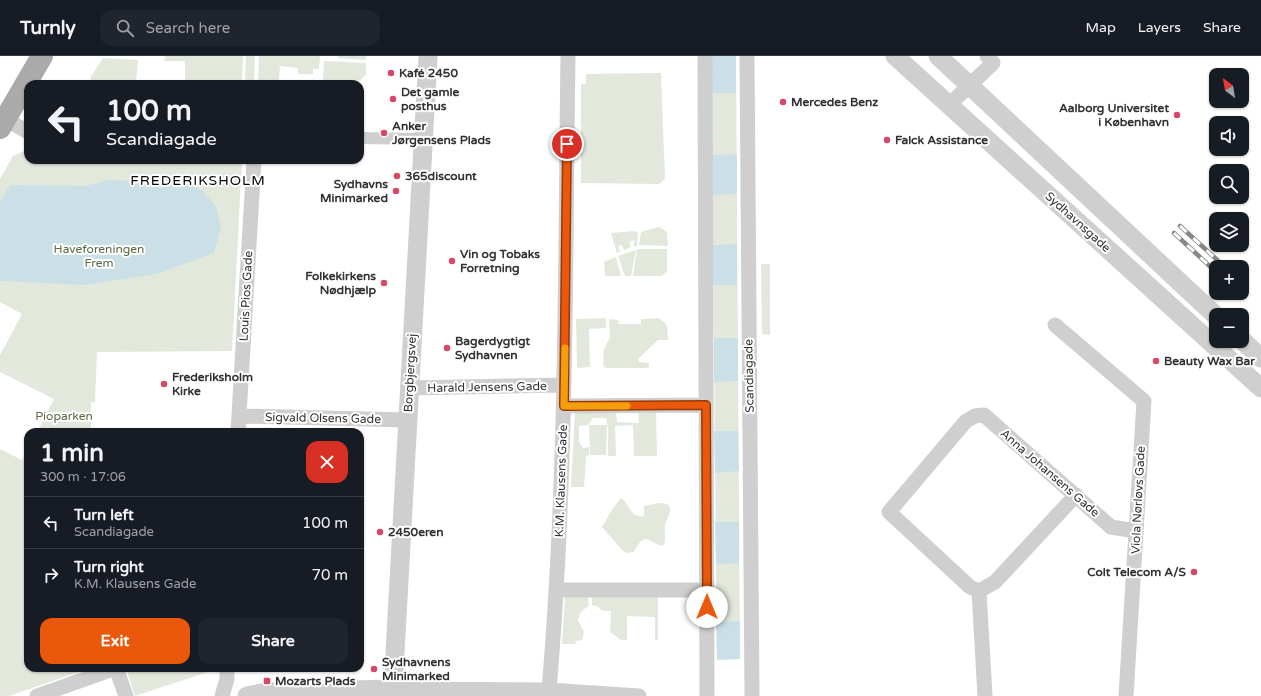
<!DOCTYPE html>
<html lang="en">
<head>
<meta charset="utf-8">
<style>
	:root { --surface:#171b24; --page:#20242c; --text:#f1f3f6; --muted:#9ea1a6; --line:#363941; --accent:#ea580c }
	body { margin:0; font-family:"Varela Round",sans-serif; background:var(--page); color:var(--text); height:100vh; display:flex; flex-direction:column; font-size:15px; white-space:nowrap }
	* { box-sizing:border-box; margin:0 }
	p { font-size:13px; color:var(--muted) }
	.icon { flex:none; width:22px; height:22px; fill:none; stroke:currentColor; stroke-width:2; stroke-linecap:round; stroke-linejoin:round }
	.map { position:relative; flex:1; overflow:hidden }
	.side { position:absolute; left:24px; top:372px; width:340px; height:244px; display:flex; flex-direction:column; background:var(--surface); border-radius:12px; box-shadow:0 1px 3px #0004 }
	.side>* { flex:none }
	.hud { position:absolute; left:24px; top:24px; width:340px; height:84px; border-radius:12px; box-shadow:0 1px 3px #0004; background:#171b24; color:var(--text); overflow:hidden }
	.needle { width:26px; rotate:329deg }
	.fabs { position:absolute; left:1209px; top:12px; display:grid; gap:8px }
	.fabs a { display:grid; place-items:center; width:40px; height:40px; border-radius:8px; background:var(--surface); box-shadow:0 1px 3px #0004; font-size:20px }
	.pin { position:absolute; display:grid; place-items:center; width:34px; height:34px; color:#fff; margin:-17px; border:2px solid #fff; border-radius:50%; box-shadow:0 1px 4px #0007 }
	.me { position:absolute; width:44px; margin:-22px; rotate:0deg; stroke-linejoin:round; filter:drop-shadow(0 0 3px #0008) }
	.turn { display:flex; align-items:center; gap:14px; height:84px; padding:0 16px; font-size:18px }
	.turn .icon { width:52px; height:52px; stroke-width:2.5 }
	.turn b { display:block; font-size:28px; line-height:34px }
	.round { display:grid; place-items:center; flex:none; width:42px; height:42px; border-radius:12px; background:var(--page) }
	.headline { display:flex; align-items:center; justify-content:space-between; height:68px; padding:0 16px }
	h1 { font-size:24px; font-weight:700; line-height:30px }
	.cta { display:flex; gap:8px; margin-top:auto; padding:8px 16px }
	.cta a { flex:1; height:46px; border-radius:12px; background:var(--accent); color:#fff; font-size:16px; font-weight:700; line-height:46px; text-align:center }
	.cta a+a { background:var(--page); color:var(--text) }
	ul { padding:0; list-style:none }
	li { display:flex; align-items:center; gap:12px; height:52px; padding:0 16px; border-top:1px solid var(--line) }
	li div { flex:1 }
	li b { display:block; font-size:15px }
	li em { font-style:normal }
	header { display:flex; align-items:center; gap:24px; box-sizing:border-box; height:56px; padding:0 20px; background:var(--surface); border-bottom:1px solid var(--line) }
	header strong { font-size:19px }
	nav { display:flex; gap:22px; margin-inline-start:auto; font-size:14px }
	.search { width:280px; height:36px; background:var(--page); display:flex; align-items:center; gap:10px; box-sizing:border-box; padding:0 14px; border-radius:12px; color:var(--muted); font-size:15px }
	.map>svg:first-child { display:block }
	.green { fill:#e3e8dc }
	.water { fill:#cbe0e6 }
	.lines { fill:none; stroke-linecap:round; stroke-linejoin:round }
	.pedestrian { stroke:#cfcfcf; stroke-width:12 }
	.minor { stroke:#cfcfcf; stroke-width:15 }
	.tertiary { stroke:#cfcfcf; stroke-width:19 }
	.primary { stroke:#aaa; stroke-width:22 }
	.rail-casing { stroke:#878787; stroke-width:4.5 }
	.rail { stroke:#fff; stroke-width:3; stroke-dasharray:9; stroke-linecap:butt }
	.route-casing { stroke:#983908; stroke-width:10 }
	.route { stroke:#ea580c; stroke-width:7 }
	.slow { stroke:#f59e0b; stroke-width:7 }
	.poi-dot { fill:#d54867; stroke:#fff; stroke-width:1.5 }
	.labels { text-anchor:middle; stroke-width:4; stroke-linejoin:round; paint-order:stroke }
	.poi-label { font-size:12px; font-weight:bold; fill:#323232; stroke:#fff; text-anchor:start }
	.street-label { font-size:12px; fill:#323232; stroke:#fff }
	.park-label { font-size:12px; fill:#5b6a43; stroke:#fff }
	.quarter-label { font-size:14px; letter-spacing:1px; fill:#000; stroke:#fff }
</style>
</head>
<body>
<header>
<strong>Turnly</strong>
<div class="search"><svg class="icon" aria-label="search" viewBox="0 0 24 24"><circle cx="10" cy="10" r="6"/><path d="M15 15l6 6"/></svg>Search here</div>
<nav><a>Map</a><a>Layers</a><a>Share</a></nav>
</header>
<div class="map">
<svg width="1261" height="640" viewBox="0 0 1261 640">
	<rect width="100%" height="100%" fill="#fff"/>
	<!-- green -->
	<path class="green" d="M165 0H243L242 24H185V5H164Z
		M246 0H255L254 24H245Z
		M259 0H320L319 13H313V18H298V12L280 10 279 24H258Z
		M338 0H366V4L338 2Z
		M711 0H736L740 603 717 604Z
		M103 2 138 4 136 26 93 27 90 22Z
		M324 5 366 7V19L359 25 324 26 323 24Z
		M661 17 665 123 659 128 581 127V28H586V18Z
		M26 94H28V104H242L232 295 97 296 95 346H91V376H37L54 343 0 316V299L22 258 0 246V123L13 100Z
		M659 171 667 176 668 190 639 189 641 176Z
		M634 175 638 177 637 190H634V184L629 186 631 191 624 194 622 189 618 190 620 196 617 197 611 177Z
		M637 193H667V215L662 220H633Z
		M636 194 631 220H625L618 200Z
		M616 201 621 220H605L604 206Z
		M761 208H770V279L762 278Z
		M606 262V272L589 273 590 311 577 312 576 263Z
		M659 262 667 269 668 284H658L638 303 639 306 649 307V312H606L603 309 604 293 610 281 609 263 618 264 619 268H641V263Z
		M638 353 656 354 657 400H634L633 369 615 370 616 400H608V372L606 362H593L588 369 579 370V386L583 392 589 391V399L586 400 584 431H571L575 356 616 355 617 366 639 367Z
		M589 369H607L606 399H590Z
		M0 393 22 404 28 393V612H90L9 640H0Z
		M621 442C630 447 629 462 644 460V450C651 449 672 442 670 455 669 460 666 465 665 470 664 477 666 482 664 489L661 490C647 484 644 476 634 496L627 497 623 495 602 471 613 452Z
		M592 539H658V584H655V561L627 560V584H621L610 576 611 555H602L597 550 592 549Z
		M565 540H588L589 549 580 557 578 564 584 576 582 584 576 585 575 588H562Z
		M126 612H214V614L135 640Z"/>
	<!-- water -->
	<path class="water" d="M711 0H736V37H711Z
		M737 98V138L712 139V99Z
		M109 124 186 127 203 135 216 151 221 172 214 197 157 218 84 229 0 225V146L10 129 85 130Z
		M737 188V229H713V189Z
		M714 282H738V325L714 326Z
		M714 375H738L739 415 715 417Z
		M715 466H739V507L716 508Z
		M740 565V603L717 604 716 566Z"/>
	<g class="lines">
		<!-- pedestrian -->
		<path class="pedestrian" d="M360 82 424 83"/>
		<!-- minor -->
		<path class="minor" d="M705 0 707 640
			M747 0 752 640
			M949 49 993 7 987 0
			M5 63 28 76
			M1055 269 1144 345 1126 640
			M410 332 564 329
			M564 350 706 349
			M239 360 408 364
			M238 376 254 104
			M1076 439 995 526 979 535 970 531 889 456 966 365 975 360 984 359 1111 471 1136 475
			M557 534H707
			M979 535 985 640
			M549 634C567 423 565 211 568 0
			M37 640 116 612 126 640
			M222 640 227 623V612
			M391 640 393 633 549 634 639 640"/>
		<!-- tertiary -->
		<path class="tertiary" d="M895 0 1261 332
			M938 0 1216 260
			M1242 284 1261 302
			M247 640 266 636 393 633 428 0"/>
		<!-- primary -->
		<path class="primary" d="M0 72 42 0"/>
		<defs>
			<path id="rail" d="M1180 170 1225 211
				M1174 177 1216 216"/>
		</defs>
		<!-- rail casing -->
		<use href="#rail" class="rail-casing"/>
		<!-- rail -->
		<use href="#rail" class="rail"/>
	</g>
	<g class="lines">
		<defs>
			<path id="route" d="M567 88 564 350 706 349 707 551"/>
		</defs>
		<!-- route casing -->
		<use href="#route" class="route-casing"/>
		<!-- route -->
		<use href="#route" class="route"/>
		<!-- slow -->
		<path class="slow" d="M565 292 564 350H627"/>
	</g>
	<!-- markers -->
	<g class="poi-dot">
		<circle cx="391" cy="17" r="4"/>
		<circle cx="393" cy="43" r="4"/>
		<circle cx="783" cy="46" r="4"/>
		<circle cx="1177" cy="59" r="4"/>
		<circle cx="384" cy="77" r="4"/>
		<circle cx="887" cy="84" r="4"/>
		<circle cx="397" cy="120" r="4"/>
		<circle cx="396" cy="135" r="4"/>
		<circle cx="452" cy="205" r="4"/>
		<circle cx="384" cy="227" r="4"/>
		<circle cx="447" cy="292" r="4"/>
		<circle cx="1156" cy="305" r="4"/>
		<circle cx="164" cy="328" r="4"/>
		<circle cx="380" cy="476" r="4"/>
		<circle cx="1194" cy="516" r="4"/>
		<circle cx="374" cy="613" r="4"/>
		<rect x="263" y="621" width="8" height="8" rx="2"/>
	</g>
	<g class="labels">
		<!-- poi labels -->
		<g class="poi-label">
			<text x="399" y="21">Kafé 2450</text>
			<text x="401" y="40">Det gamle<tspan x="401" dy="14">posthus</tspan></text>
			<text x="791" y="50">Mercedes Benz</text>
			<text x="1169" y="56" text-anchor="end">Aalborg Universitet<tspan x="1169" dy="14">i København</tspan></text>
			<text x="392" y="74">Anker<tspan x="392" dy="14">Jørgensens Plads</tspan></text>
			<text x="895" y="88">Falck Assistance</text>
			<text x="405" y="124">365discount</text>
			<text x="388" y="132" text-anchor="end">Sydhavns<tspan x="388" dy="14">Minimarked</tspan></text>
			<text x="460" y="202">Vin og Tobaks<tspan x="460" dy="14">Forretning</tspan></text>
			<text x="376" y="224" text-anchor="end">Folkekirkens<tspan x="376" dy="14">Nødhjælp</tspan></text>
			<text x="455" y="289">Bagerdygtigt<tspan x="455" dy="14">Sydhavnen</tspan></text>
			<text x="1164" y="309">Beauty Wax Bar</text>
			<text x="172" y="325">Frederiksholm<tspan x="172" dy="14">Kirke</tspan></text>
			<text x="388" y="480">2450eren</text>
			<text x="1186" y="520" text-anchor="end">Colt Telecom A/S</text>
			<text x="382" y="610">Sydhavnens<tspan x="382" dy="14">Minimarked</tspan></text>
			<text x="275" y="629">Mozarts Plads</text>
		</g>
		<!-- street labels -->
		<g class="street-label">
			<text transform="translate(1078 166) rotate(42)" y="4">Sydhavnsgade</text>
			<text transform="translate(246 240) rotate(-87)" y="4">Louis Pios Gade</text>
			<text transform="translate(410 317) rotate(-87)" y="4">Borgbjergsvej</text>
			<text transform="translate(749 320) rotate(-91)" y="4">Scandiagade</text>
			<text transform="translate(487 331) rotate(-1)" y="4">Harald Jensens Gade</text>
			<text transform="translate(323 362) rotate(1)" y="4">Sigvald Olsens Gade</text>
			<text transform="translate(1050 417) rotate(41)" y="4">Anna Johansens Gade</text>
			<text transform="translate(561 425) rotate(-88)" y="4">K.M. Klausens Gade</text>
			<text transform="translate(1138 444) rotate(-87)" y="4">Viola Nørløvs Gade</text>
		</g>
		<!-- park labels -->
		<g class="park-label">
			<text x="99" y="197">Haveforeningen<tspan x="99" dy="14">Frem</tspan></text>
			<text x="64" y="364">Pioparken</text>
		</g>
		<!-- quarter labels -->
		<g class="quarter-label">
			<text x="198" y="129">FREDERIKSHOLM</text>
		</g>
	</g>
</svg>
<div class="fabs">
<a><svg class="needle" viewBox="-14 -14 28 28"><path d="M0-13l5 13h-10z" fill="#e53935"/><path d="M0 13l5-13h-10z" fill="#9ea1a6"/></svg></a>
<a><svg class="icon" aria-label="sound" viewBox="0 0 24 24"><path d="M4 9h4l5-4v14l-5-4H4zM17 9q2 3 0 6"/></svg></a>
<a><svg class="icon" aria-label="search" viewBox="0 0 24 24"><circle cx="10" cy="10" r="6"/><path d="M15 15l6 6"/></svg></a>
<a><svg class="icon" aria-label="layers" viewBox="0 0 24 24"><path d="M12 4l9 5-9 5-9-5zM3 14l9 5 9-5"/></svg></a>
<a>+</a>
<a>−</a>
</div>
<div class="pin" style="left:567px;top:88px;background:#d93025"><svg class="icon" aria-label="arrive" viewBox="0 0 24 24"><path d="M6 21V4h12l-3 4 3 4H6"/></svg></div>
<svg class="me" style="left:707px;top:551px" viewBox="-20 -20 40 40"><circle r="19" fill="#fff"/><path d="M0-13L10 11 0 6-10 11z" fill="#ea580c"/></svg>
<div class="hud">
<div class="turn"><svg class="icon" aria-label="left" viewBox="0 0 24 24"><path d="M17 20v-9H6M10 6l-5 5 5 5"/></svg><div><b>100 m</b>Scandiagade</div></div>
</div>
<section class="side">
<div class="headline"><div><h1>1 min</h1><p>300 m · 17:06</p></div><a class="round" style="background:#d93025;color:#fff"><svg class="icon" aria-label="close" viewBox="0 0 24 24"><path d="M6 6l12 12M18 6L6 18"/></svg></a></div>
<ul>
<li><svg class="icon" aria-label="left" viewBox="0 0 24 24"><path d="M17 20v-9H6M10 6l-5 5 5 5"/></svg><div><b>Turn left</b><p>Scandiagade</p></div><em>100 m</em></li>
<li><svg class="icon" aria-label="right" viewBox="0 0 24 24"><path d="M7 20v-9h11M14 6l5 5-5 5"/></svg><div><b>Turn right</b><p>K.M. Klausens Gade</p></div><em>70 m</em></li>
</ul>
<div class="cta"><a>Exit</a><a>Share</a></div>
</section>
</div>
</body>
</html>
